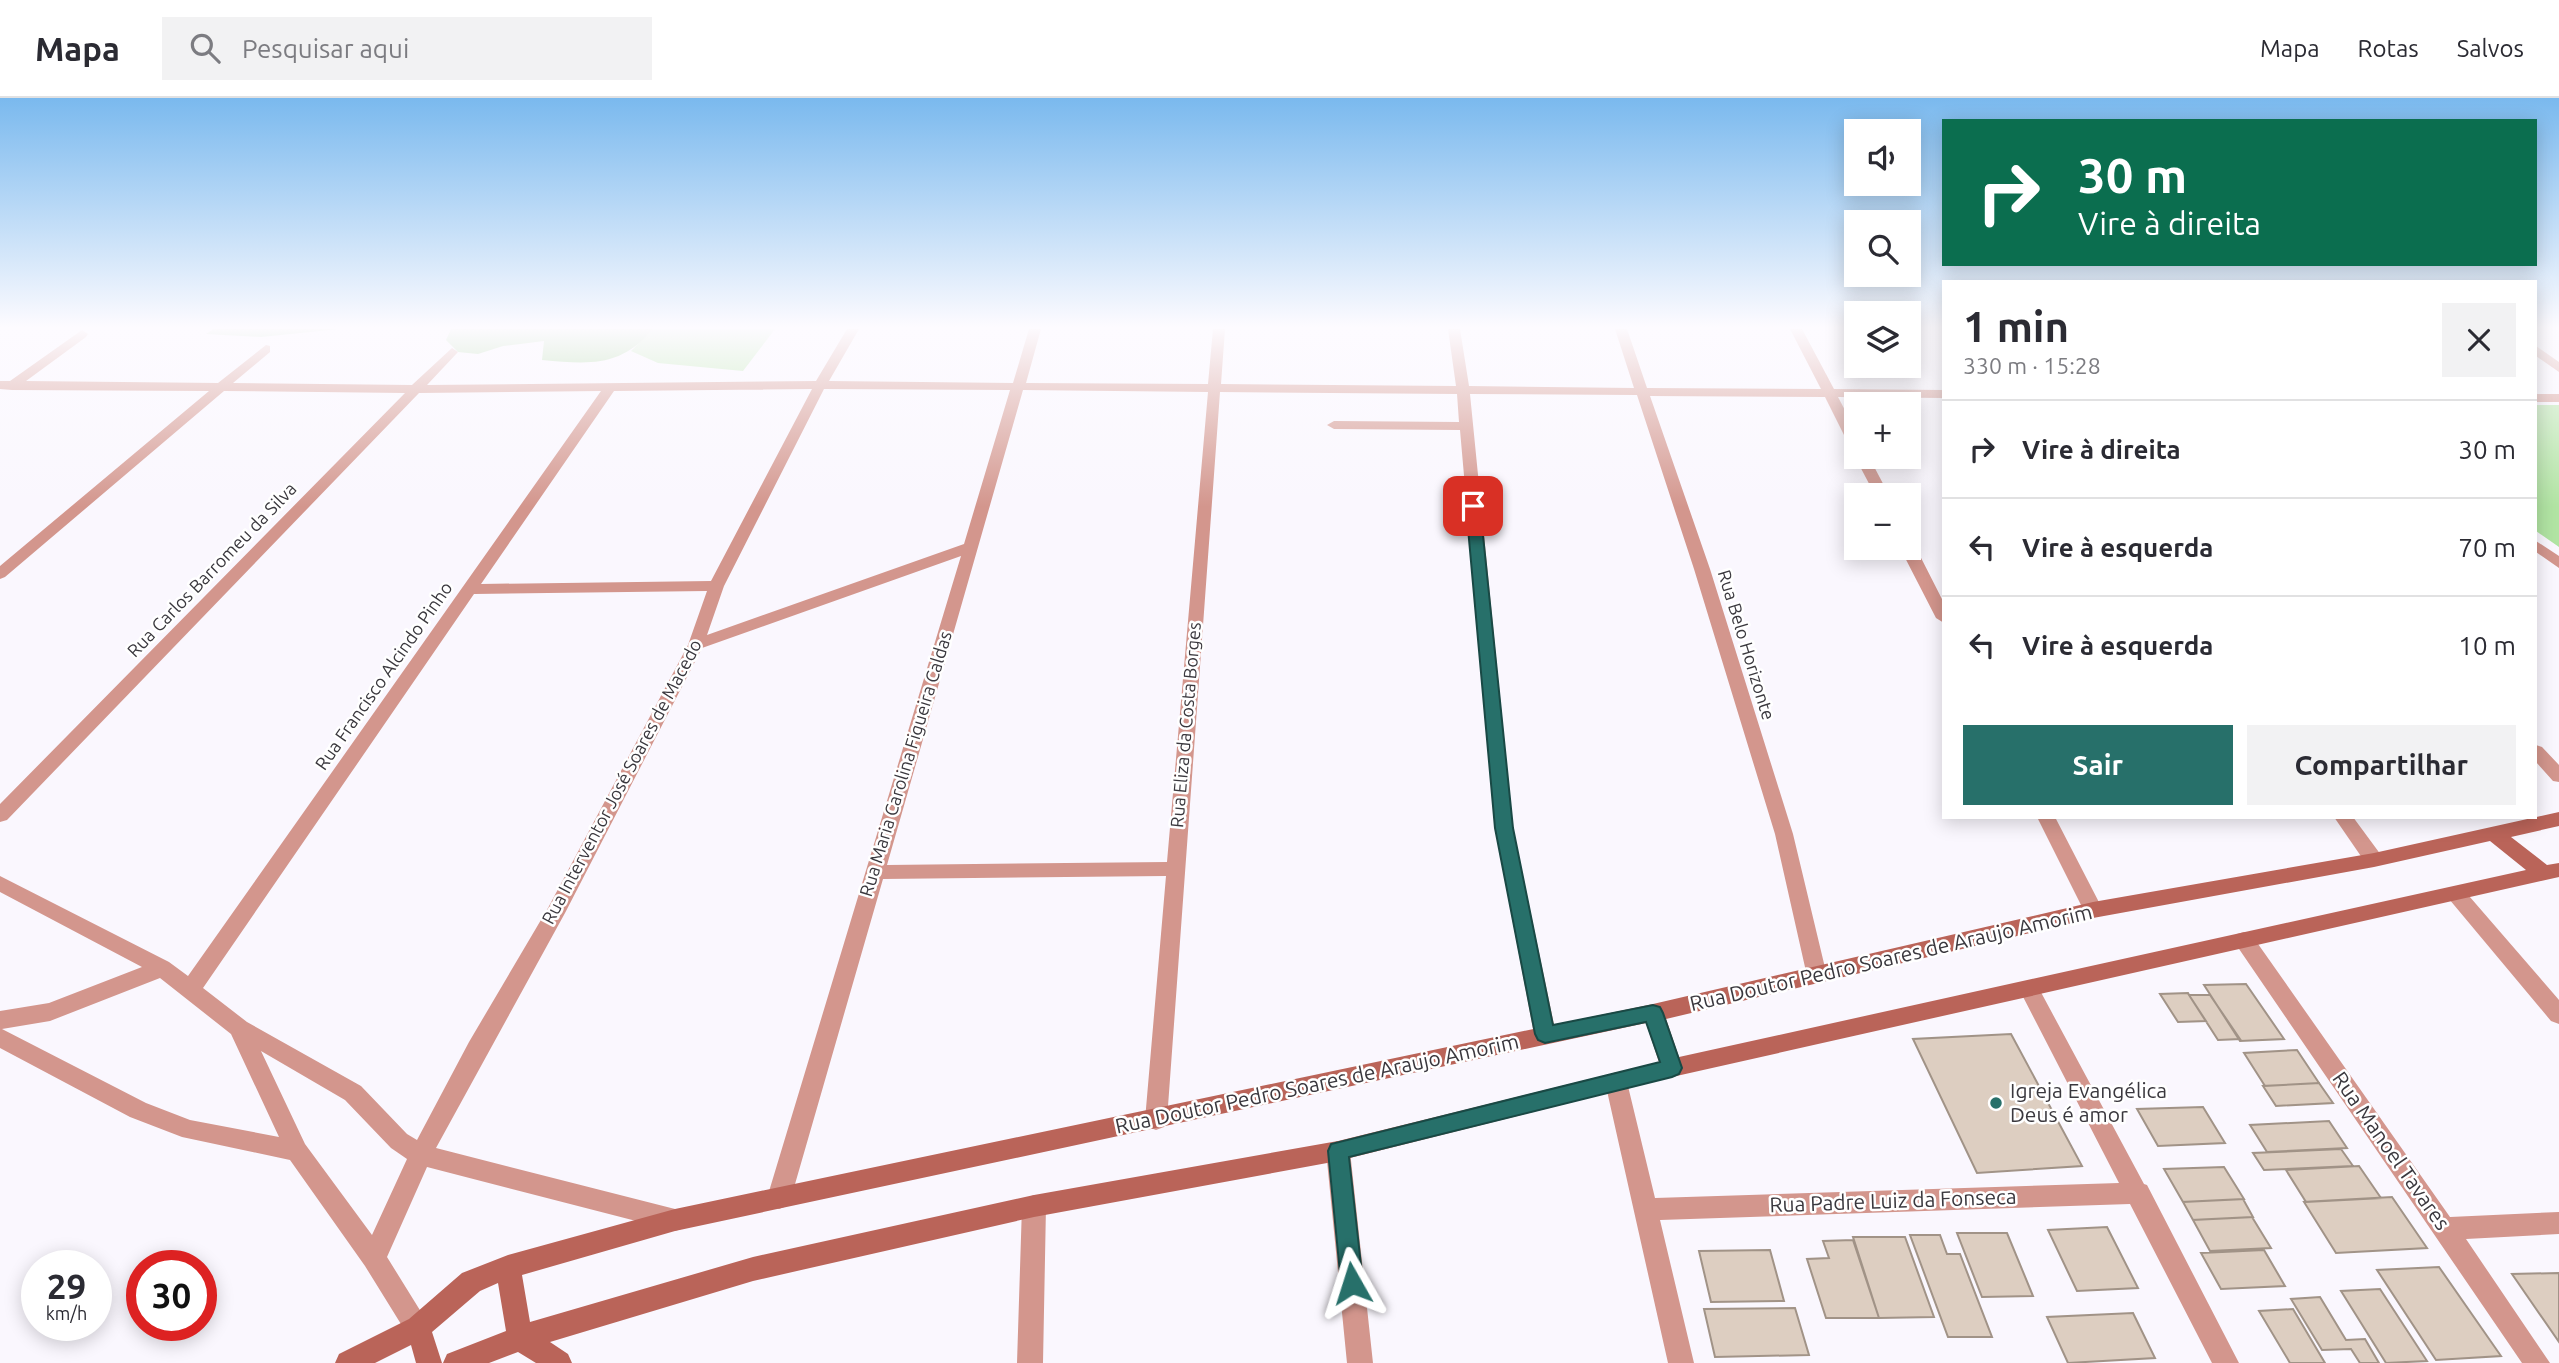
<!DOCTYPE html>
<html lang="pt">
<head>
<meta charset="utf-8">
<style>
	:root { --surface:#fff; --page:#f2f2f3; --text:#2b2b33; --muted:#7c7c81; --line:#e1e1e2; --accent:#27706a }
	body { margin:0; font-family:Ubuntu,sans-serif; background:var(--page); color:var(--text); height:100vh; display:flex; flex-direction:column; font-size:26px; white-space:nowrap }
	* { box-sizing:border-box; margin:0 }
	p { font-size:23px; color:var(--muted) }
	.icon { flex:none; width:38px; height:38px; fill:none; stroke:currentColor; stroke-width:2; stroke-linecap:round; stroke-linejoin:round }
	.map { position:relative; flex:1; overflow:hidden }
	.sheet { position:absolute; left:1942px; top:182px; width:595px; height:539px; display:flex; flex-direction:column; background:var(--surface); border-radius:0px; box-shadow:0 4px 18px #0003 }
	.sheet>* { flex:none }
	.guide { position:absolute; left:1942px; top:21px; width:595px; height:147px; border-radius:0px; box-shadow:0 4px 18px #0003; background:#0b6e4f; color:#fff; overflow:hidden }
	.buttons { position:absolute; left:1844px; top:21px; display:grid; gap:14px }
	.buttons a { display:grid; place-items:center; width:77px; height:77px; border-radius:0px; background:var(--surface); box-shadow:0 4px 18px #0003; font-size:35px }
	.speed { position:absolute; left:21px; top:1152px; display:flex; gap:14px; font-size:35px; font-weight:700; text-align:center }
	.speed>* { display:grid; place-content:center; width:91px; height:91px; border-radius:50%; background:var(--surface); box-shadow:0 4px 18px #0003; line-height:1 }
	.speed small { font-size:18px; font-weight:400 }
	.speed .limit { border:10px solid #d22; background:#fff; color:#111 }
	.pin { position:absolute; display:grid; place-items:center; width:60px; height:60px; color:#fff; margin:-30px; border-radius:14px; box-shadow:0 4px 10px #0006 }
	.me { position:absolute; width:77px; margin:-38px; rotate:354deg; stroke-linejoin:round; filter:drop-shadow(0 0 5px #0008) }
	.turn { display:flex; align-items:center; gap:24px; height:147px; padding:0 21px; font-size:32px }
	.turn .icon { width:91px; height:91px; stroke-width:2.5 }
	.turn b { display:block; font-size:49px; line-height:60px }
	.round { display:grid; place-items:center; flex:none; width:74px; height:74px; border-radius:0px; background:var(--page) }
	.headline { display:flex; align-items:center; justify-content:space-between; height:119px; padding:0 21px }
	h1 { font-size:42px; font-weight:600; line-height:52px }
	.cta { display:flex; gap:14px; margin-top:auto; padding:14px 21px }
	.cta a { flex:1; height:80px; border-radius:0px; background:var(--accent); color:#fff; font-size:28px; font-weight:600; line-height:80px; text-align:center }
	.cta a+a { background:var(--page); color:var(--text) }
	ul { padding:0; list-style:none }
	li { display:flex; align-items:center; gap:21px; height:98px; padding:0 21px; border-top:2px solid var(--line) }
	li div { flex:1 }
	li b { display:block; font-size:26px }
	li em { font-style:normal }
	header { display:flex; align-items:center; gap:42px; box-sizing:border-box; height:98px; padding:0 35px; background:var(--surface); border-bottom:2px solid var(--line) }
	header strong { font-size:33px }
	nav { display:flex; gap:38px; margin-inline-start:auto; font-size:24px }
	.search { width:490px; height:63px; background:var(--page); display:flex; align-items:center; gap:18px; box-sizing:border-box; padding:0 24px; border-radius:0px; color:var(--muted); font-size:26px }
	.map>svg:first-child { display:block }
	.green { fill:#b1e4a3 }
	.forest { fill:#9bd08d }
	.building { fill:#ddcec1; stroke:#a19387; stroke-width:2 }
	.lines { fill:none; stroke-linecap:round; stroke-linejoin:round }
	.street { fill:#d3968d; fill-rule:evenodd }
	.secondary { fill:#ba6459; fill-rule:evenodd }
	.route { fill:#27706a; stroke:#194945; stroke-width:2 }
	.poi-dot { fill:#27706a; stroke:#fff; stroke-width:2.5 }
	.labels { text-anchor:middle; stroke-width:5; stroke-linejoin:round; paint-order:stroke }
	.street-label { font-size:18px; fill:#3a383e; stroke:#fff }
	.near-street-label { font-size:21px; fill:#3a383e; stroke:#fff }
	.near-poi-label { font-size:21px; fill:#3a383e; stroke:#fff; text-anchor:start }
</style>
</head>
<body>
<header>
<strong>Mapa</strong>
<div class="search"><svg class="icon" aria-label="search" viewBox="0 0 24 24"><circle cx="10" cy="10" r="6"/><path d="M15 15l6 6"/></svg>Pesquisar aqui</div>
<nav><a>Mapa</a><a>Rotas</a><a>Salvos</a></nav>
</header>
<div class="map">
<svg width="2559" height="1265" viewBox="0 0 2559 1265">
	<rect width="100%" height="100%" fill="#faf7fe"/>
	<!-- green -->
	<path class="green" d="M653 231H775L743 273 658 265 631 253Z
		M2536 307H2559V449L2536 433Z"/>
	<!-- forest -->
	<path class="forest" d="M451 231H653C620 270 589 266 542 262L544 243 503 248 478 256 458 254 446 242Z
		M212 232V231H339L261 239 206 236Z"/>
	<!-- building -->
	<path class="building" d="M2246 886 2284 941 2240 943 2204 887Z
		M2188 895 2189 897 2206 923 2178 924 2160 896Z
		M2189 897H2210L2240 941 2218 942Z
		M2011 936 2082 1068 1977 1075 1913 941Z
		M2297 952 2319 985 2265 988 2244 955Z
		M2319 985 2333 1005 2276 1008 2263 988Z
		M2203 1009 2225 1045 2158 1048 2137 1011Z
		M2329 1023 2347 1050 2267 1054 2250 1027Z
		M2341 1051 2353 1068 2264 1072 2253 1055Z
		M2359 1068 2381 1100 2306 1104 2286 1072Z
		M2224 1069 2244 1101 2183 1104 2164 1071Z
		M2392 1099 2427 1150 2336 1155 2304 1104Z
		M2243 1101 2253 1119 2193 1122 2183 1104Z
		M2252 1119 2271 1150 2210 1153 2193 1122Z
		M2107 1129 2138 1190 2077 1193 2048 1132Z
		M1957 1135H2007L2033 1198 1982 1199Z
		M1910 1137H1940L1947 1156H1960L1992 1239H1948Z
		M1853 1139H1905L1934 1219 1879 1220Z
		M1853 1142 1879 1220H1826L1807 1161 1829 1160 1823 1143Z
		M1770 1152 1784 1203 1711 1204 1699 1153Z
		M2264 1152 2285 1188 2221 1191 2201 1155Z
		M2439 1169 2501 1258 2436 1262 2377 1172Z
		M2559 1175V1244L2512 1176Z
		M2380 1191 2427 1263 2386 1265 2341 1193Z
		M2320 1199 2346 1242 2365 1241 2379 1265H2360L2351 1251 2322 1252 2291 1201Z
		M1795 1210 1809 1257 1715 1259 1704 1211Z
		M2293 1211 2325 1265H2290L2259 1213Z
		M2133 1215 2155 1260 2068 1265 2047 1219Z"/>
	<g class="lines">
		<!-- street -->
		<path class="street" d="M847 231H859L829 283 1013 285 1029 231H1041L1026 285 1208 286 1213 231H1225L1221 286 1456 288 1448 231H1460L1469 288 1634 290 1615 231H1627L1647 290 1821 291 1790 231H1802L1834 291 1944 292V300L1838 299 1857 335V353L1850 349 1825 299 1650 298 1710 471 1793 736 1827 878 1824 884 1817 886 1810 884 1807 878 1775 736 1694 471 1637 297 1470 296 1513 730 1556 936 1553 942 1545 945 1537 942 1534 936 1495 730 1460 332 1334 331 1327 327 1334 323 1459 324 1457 296 1220 294 1167 1022 1164 1029 1156 1032 1148 1029 1145 1022 1166 778 883 781 791 1100 787 1108 779 1111 771 1108 767 1100 961 458 702 550 565 815 436 1050 675 1111 684 1114 687 1122 684 1130 675 1133 427 1069 387 1159 431 1230 427 1239 418 1243 409 1239 365 1168 290 1062 182 1039 130 1019 0 950V913L49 905 142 869 0 794V778L169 864 188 878 601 293 419 295 7 722 0 724V706L405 295 224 293 5 479 0 481V468L209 293 12 292 0 291V283H10L82 232 88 236 86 239 26 283 218 285 266 247 270 248V254L233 285 412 287 452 250 458 254 427 287 816 283ZM812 291 711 483 481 486 614 293ZM824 291 1010 292 964 446 707 537 724 488ZM1023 292 1208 294 1167 764 887 767ZM707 493 688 547 548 810 469 944 417 1042 407 1036 361 988 247 924 203 890 474 496ZM160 880 231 936 279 1039 190 1022 146 1005 2 931 50 923ZM261 953 345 1002 391 1050 407 1061 372 1137 305 1046Z
			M2536 248 2559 264V274L2536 258Z
			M2536 296H2559V304H2536Z
			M1857 357 1869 359 1889 397H1875L1855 359Z
			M2536 443 2559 458V470L2536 454Z
			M1909 446 1916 450 1944 505V525L1936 520 1900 450H1909Z
			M2536 647 2542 649 2559 667V684L2553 683 2536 664Z
			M2037 719H2055L2103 812 2100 817 2093 820 2086 817Z
			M2334 719H2353L2381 757 2384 762 2381 767H2367Z
			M2456 788 2463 791 2559 902V926L2551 923 2449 801 2446 796 2449 791Z
			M2244 834 2251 836 2450 1119 2559 1114V1136L2466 1141 2550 1265H2522L2237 848 2234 842 2237 836Z
			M2029 882 2036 885 2144 1086 2147 1087 2239 1265H2212L2130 1106 1660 1122 1694 1265H1668L1605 984 1608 977 1616 974 1624 977 1627 984 1655 1100 2119 1085 2019 891 2022 885Z
			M1338 1043 1346 1046 1350 1053 1373 1265H1347L1326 1053 1330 1046Z
			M1034 1097 1042 1100 1046 1108 1043 1265H1017L1022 1108 1026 1100Z"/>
		<!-- secondary -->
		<path class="secondary" d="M2559 714V728L2511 739 2547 767 2559 765V779L1672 979 1338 1063 1034 1119 753 1183 550 1244 568 1256 572 1265H536L518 1254 489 1265H443L447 1256 506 1233 498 1185 480 1193 432 1234 442 1265H416L411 1247 375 1265H335L339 1256 409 1221 462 1175 508 1157 675 1111 1653 906 2093 804 2374 755ZM2490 743 2526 772 1679 959 1666 921 2093 820 2374 769ZM1646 925 1659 964 1338 1043 1034 1097 753 1159 530 1224 522 1177 675 1133Z"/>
	</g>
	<!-- sky -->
	<linearGradient id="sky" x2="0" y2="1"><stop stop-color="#7ab9ee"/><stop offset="0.56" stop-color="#fdfbff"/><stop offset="1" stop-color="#fdfbff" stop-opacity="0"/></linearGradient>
	<rect width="2559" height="409" fill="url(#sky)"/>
	<!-- route -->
	<path class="route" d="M1473 404 1480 408 1513 730 1553 927 1653 907 1660 909 1663 915 1682 970 1679 976 1672 979 1349 1059 1363 1185 1360 1193 1352 1196 1344 1193 1341 1185 1328 1053 1331 1046 1660 964 1646 924 1545 945 1538 942 1535 936 1495 730 1466 408Z"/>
	<!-- markers -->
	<circle class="poi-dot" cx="1996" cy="1005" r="7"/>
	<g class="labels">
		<!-- street labels -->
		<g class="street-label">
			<text transform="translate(212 472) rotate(-46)" y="6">Rua Carlos Barromeu da Silva</text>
			<text transform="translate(1746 547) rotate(73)" y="6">Rua Belo Horizonte</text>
			<text transform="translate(384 578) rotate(-55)" y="6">Rua Francisco Alcindo Pinho</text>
			<text transform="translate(1186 627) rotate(-85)" y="6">Rua Eliza da Costa Borges</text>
			<text transform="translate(906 666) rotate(-73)" y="6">Rua Maria Carolina Figueira Caldas</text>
			<text transform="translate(622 684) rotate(-62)" y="6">Rua Interventor José Soares de Macedo</text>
		</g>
		<!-- near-street labels -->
		<g class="near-street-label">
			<text transform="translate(1891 860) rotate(-13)" y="7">Rua Doutor Pedro Soares de Araujo Amorim</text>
			<text transform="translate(1317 986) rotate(-12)" y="7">Rua Doutor Pedro Soares de Araujo Amorim</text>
			<text transform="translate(2391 1053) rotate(55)" y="7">Rua Manoel Tavares</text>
			<text transform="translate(1893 1103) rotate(-2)" y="7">Rua Padre Luiz da Fonseca</text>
		</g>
		<!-- near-poi labels -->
		<g class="near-poi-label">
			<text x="2010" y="1000">Igreja Evangélica<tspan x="2010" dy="24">Deus é amor</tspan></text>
		</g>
	</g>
</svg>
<div class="buttons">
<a><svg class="icon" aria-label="sound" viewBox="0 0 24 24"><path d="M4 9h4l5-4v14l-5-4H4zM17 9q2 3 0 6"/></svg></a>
<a><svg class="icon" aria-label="search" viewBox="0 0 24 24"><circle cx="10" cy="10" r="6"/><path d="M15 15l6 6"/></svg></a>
<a><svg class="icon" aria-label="layers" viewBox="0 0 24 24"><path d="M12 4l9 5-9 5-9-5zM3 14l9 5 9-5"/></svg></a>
<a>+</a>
<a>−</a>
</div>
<div class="speed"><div>29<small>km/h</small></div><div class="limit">30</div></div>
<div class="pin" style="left:1473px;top:408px;background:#d93025"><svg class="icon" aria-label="arrive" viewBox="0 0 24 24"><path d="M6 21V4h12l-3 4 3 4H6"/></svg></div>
<svg class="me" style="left:1352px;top:1185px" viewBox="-20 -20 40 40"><path d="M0-17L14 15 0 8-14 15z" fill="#27706a" stroke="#fff" stroke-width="4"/></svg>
<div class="guide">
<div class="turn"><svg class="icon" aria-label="right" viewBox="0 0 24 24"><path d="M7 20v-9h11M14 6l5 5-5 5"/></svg><div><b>30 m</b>Vire à direita</div></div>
</div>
<section class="sheet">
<div class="headline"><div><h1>1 min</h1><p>330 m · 15:28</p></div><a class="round"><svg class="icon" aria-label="close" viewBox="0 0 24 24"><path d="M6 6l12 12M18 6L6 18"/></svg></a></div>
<ul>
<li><svg class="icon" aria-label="right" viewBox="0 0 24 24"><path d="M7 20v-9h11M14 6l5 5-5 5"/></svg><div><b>Vire à direita</b></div><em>30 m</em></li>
<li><svg class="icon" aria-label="left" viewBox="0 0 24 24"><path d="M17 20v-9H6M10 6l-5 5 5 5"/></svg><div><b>Vire à esquerda</b></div><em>70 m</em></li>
<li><svg class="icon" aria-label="left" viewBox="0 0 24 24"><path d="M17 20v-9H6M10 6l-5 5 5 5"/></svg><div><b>Vire à esquerda</b></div><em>10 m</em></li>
</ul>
<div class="cta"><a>Sair</a><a>Compartilhar</a></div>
</section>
</div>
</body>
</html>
